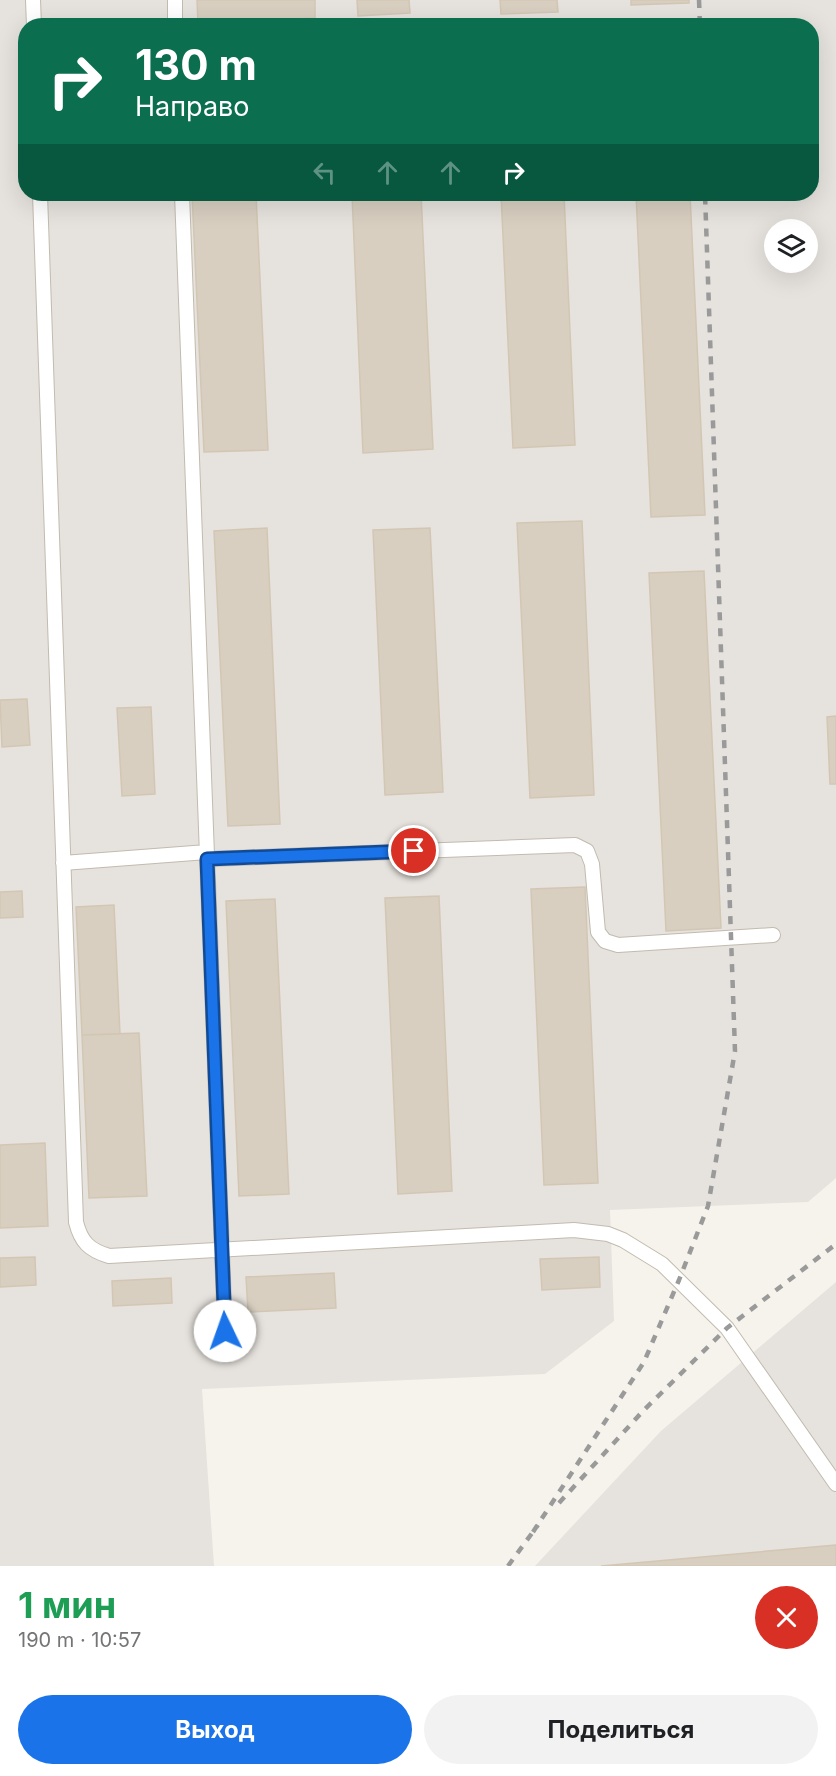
<!DOCTYPE html>
<html lang="ru">
<head>
<meta charset="utf-8">
<style>
	:root { --surface:#fff; --page:#f2f2f2; --text:#202124; --muted:#757577; --accent:#1a73e8 }
	body { margin:0; font-family:Inter,sans-serif; background:var(--page); color:var(--text); height:100vh; display:flex; flex-direction:column; font-size:22px; white-space:nowrap }
	* { box-sizing:border-box; margin:0 }
	p { font-size:20px; color:var(--muted) }
	.icon { flex:none; width:33px; height:33px; fill:none; stroke:currentColor; stroke-width:2; stroke-linecap:round; stroke-linejoin:round }
	.map { position:relative; height:1566px; overflow:hidden }
	.details { display:flex; flex-direction:column; background:var(--surface); flex:1 }
	.details>* { flex:none }
	.guide { position:absolute; left:18px; top:18px; width:801px; height:183px; border-radius:24px; box-shadow:0 6px 24px #0002; background:#0b6e4f; color:#fff; overflow:hidden }
	.buttons { position:absolute; left:764px; top:219px; display:grid; gap:12px }
	.buttons a { display:grid; place-items:center; width:54px; height:54px; border-radius:50%; background:var(--surface); box-shadow:0 6px 24px #0002; font-size:30px }
	.pin { position:absolute; display:grid; place-items:center; width:51px; height:51px; color:#fff; margin:-26px; border:3px solid #fff; border-radius:50%; box-shadow:0 2px 6px #0007 }
	.me { position:absolute; width:66px; margin:-33px; rotate:357deg; stroke-linejoin:round; filter:drop-shadow(0 0 4px #0008) }
	.turn { display:flex; align-items:center; gap:21px; height:126px; padding:0 18px; font-size:27px }
	.turn .icon { width:78px; height:78px; stroke-width:2.5 }
	.turn b { display:block; font-size:42px; line-height:51px }
	.lanes { display:flex; align-items:center; height:57px; padding:0 18px; background:#0003; justify-content:center; gap:30px; direction:ltr }
	.lanes .off { opacity:.35 }
	.round { display:grid; place-items:center; flex:none; width:63px; height:63px; border-radius:32px; background:var(--page) }
	.summary { display:flex; align-items:center; justify-content:space-between; height:102px; padding:0 18px }
	h1 { font-size:36px; font-weight:700; line-height:45px; color:#1e9e55 }
	.button { display:flex; gap:12px; margin-top:auto; padding:12px 18px }
	.button a { flex:1; height:69px; border-radius:36px; background:var(--accent); color:#fff; font-size:24px; font-weight:700; line-height:69px; text-align:center }
	.button a+a { background:var(--page); color:var(--text) }
	.map>svg:first-child { display:block }
	.industrial { fill:#e6e2dd; fill-rule:evenodd }
	.building { fill:#d8cfc1; stroke:#d3c7b4; stroke-width:1.5 }
	.lines { fill:none; stroke-linecap:round; stroke-linejoin:round }
	.lane-casing { stroke:#c2bbae; stroke-width:16 }
	.lane { stroke:#fff; stroke-width:14 }
	.rail { stroke:#9a9a9a; stroke-width:4.5; stroke-dasharray:8 8; stroke-linecap:butt }
	.route-casing { stroke:#114b97; stroke-width:15 }
	.route { stroke:#1a73e8; stroke-width:10 }
</style>
</head>
<body>
<div class="map">
<svg width="836" height="1566" viewBox="0 0 836 1566">
	<rect width="100%" height="100%" fill="#f6f3ec"/>
	<!-- industrial -->
	<path class="industrial" d="M0 0H836V1178L808 1202 610 1210 614 1321 545 1374 202 1389 214 1566H0ZM26 26H812V194H26ZM774 230H807V262H774Z
		M836 1282V1566H535L661 1431Z"/>
	<!-- building -->
	<path class="building" d="M197 0H315V18L198 23Z
		M357 0H409L410 13 358 16Z
		M500 0H557L558 12 501 14Z
		M631 0H689V3L631 5Z
		M192 194H256L268 450 204 452Z
		M352 194H421L433 449 363 453Z
		M501 194H564L575 445 513 448Z
		M636 194H690L705 515 651 517Z
		M582 521 594 795 530 798 517 523Z
		M267 528 280 824 228 826 214 531Z
		M430 528 443 792 385 795 373 530Z
		M704 571 721 928 666 931 649 573Z
		M27 699 30 745 2 747 0 700Z
		M151 707 155 794 122 796 117 708Z
		M836 716V784H830L827 717Z
		M585 887 598 1183 544 1185 531 889Z
		M22 891 23 917 0 918V892Z
		M439 896 452 1191 398 1194 385 898Z
		M275 899 289 1194 239 1196 226 901Z
		M114 905 120 1034 82 1035 76 907Z
		M139 1033 147 1196 89 1198 82 1035Z
		M45 1143 48 1226 0 1228V1145Z
		M35 1257 36 1285 0 1287V1258Z
		M599 1257 600 1287 542 1290 540 1259Z
		M334 1273 336 1308 248 1312 246 1277Z
		M171 1278 172 1303 113 1306 112 1281Z
		M836 1545V1566H601Z"/>
	<g class="lines">
		<defs>
			<path id="lane" d="M33 0 34 26
				M175 0V26
				M40 194 76 1222C81 1242 89 1250 109 1256L574 1230 608 1234 623 1240 662 1264 727 1328 836 1484
				M182 194 225 1331
				M207 859 575 845 587 851 592 864 598 932 605 941 618 945 773 935
				M63 863 207 852"/>
		</defs>
		<!-- lane casing -->
		<use href="#lane" class="lane-casing"/>
		<!-- lane -->
		<use href="#lane" class="lane"/>
		<!-- rail -->
		<path class="rail" d="M699 0 700 26
			M559 1503 643 1411 727 1328 836 1244
			M533 1532 644 1362 679 1280 708 1206 735 1051 705 194
			M508 1566 538 1525"/>
	</g>
	<g class="lines">
		<defs>
			<path id="route" d="M225 1331 207 859 414 851"/>
		</defs>
		<!-- route casing -->
		<use href="#route" class="route-casing"/>
		<!-- route -->
		<use href="#route" class="route"/>
	</g>
</svg>
<div class="buttons">
<a><svg class="icon" aria-label="layers" viewBox="0 0 24 24"><path d="M12 4l9 5-9 5-9-5zM3 14l9 5 9-5"/></svg></a>
</div>
<div class="pin" style="left:414px;top:851px;background:#d93025"><svg class="icon" aria-label="arrive" viewBox="0 0 24 24"><path d="M6 21V4h12l-3 4 3 4H6"/></svg></div>
<svg class="me" style="left:225px;top:1331px" viewBox="-20 -20 40 40"><circle r="19" fill="#fff"/><path d="M0-13L10 11 0 6-10 11z" fill="#1a73e8"/></svg>
<div class="guide">
<div class="turn"><svg class="icon" aria-label="right" viewBox="0 0 24 24"><path d="M7 20v-9h11M14 6l5 5-5 5"/></svg><div><b>130 m</b>Направо</div></div>
<div class="lanes"><svg class="icon off" aria-label="left" viewBox="0 0 24 24"><path d="M17 20v-9H6M10 6l-5 5 5 5"/></svg><svg class="icon off" aria-label="ahead" viewBox="0 0 24 24"><path d="M12 20V5M6 11l6-6 6 6"/></svg><svg class="icon off" aria-label="ahead" viewBox="0 0 24 24"><path d="M12 20V5M6 11l6-6 6 6"/></svg><svg class="icon" aria-label="right" viewBox="0 0 24 24"><path d="M7 20v-9h11M14 6l5 5-5 5"/></svg></div>
</div>
</div>
<section class="details">
<div class="summary"><div><h1>1 мин</h1><p>190 m · 10:57</p></div><a class="round" style="background:#d93025;color:#fff"><svg class="icon" aria-label="close" viewBox="0 0 24 24"><path d="M6 6l12 12M18 6L6 18"/></svg></a></div>
<div class="button"><a>Выход</a><a>Поделиться</a></div>
</section>
</body>
</html>
